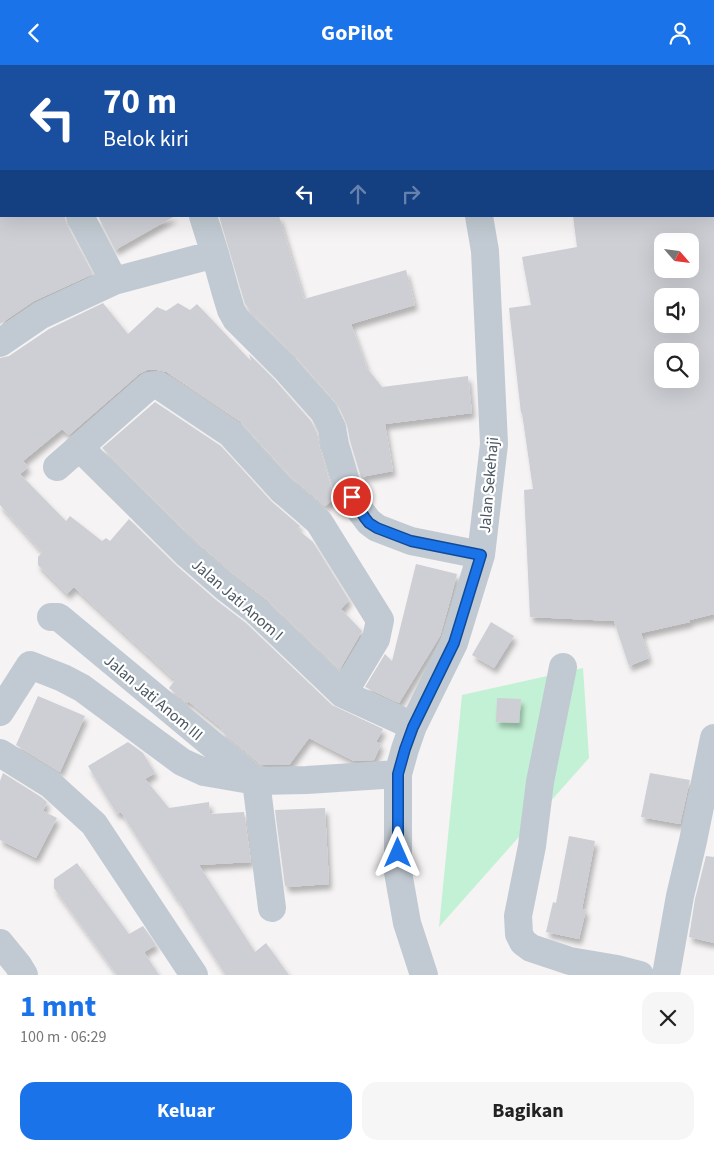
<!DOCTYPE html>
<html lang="id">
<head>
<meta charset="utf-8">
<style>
	:root { --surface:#fff; --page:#f6f6f6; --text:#222; --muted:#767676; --accent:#1a73e8 }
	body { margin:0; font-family:"Source Sans 3",sans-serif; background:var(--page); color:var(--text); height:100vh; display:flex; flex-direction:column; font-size:19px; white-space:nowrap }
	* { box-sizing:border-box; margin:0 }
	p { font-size:16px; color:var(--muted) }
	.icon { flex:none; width:28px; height:28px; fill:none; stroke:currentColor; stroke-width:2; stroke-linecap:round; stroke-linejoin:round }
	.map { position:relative; height:910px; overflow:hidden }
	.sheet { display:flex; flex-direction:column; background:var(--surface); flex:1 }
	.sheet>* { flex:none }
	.top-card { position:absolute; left:0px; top:0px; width:715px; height:152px; box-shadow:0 5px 20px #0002; background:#1a4fa0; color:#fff; overflow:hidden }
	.needle { width:32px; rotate:118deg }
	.buttons { position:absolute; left:654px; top:168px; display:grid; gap:10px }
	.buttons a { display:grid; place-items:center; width:45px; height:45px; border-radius:10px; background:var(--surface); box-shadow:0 5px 20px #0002; font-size:25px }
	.pin { position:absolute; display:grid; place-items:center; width:42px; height:42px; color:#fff; margin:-21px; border:2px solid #fff; border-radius:50%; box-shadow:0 1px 5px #0007 }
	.me { position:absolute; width:55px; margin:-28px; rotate:0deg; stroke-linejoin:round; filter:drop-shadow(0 0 4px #0008) }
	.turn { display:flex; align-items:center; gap:18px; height:105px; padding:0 20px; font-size:22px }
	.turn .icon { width:65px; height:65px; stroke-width:2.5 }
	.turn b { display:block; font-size:35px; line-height:42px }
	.lanes { display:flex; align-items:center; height:48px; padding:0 20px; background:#0003; justify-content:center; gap:25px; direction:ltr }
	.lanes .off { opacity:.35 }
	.round { display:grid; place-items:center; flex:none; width:52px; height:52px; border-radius:15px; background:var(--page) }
	.overview { display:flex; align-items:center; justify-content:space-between; height:85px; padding:0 20px }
	h1 { font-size:30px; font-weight:700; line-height:38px; color:var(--accent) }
	.action { display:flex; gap:10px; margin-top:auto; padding:10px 20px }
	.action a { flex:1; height:58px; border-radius:15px; background:var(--accent); color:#fff; font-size:20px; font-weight:700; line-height:58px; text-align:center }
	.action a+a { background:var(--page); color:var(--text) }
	header { display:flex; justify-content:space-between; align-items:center; height:65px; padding:0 20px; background:var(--accent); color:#fff; font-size:22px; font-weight:700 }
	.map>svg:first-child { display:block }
	.green { fill:#c3f1d5 }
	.building { fill:#cdcfd5; fill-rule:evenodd; filter:url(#shadow) }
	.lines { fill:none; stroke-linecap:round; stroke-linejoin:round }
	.minor { stroke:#c1cad2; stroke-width:28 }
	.route-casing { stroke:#114b97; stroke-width:12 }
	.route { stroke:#1a73e8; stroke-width:9 }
	.labels { text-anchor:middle; stroke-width:4.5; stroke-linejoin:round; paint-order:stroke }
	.street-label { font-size:16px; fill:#4a5661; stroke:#fff }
</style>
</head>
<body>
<header><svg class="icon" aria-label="back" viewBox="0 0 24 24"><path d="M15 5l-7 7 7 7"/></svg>GoPilot<svg class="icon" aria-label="person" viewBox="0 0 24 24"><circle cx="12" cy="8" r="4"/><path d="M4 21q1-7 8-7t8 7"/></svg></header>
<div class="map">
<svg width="714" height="910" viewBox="0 0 714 910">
	<defs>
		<filter id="shadow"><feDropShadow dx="3" dy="5.5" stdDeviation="2.5" flood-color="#0004"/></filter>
	</defs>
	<rect width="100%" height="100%" fill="#f5f3f3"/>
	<!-- green -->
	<path class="green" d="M583 603 589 693 439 862 462 630Z"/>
	<!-- building -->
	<path class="building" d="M0 151H65L66 158 93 209 34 236 0 259Z
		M98 151H175L115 185Z
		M219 151H279L304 234 406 205 415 240 351 259 367 303 382 322 468 311 472 348 385 359 393 406 361 412 350 376 347 360 338 340 296 292 249 244 245 239Z
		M573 151H714V549L690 555V557L641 568 649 593 629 601 614 556 530 552 524 425 533 424 522 348H521L509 243 531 240 522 192 577 182ZM662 176H690V204H662ZM662 231H690V259H662ZM662 286H690V314H662Z
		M103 238 128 269 157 242 166 246 178 238 190 245 197 239 251 296 249 289 274 314 311 356 317 368 320 384 331 421 336 432 325 441 293 414 240 356 167 307 157 305H147L139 309 69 370 62 364 23 396 28 402 20 409 66 456 70 451 102 476 106 473 110 476 129 454 177 501 216 535 246 558 332 640 383 664 376 677 381 679 374 695 354 696 309 673 289 700H262L221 666 223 664 188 636 187 638 169 623 175 615 74 522 67 529 38 500V492L42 487 0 440V293L9 291 49 264Z
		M155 337 221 381 271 436 300 461 297 464 313 477 349 535 341 544 362 566 340 604 267 535 236 511 198 478 102 383Z
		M416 499 457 509 448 543 440 571 399 638 365 622 385 589 392 596Z
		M491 557 514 571 494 603 472 590Z
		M38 631 85 651 60 707 16 680Z
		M497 633 521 634 519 658 496 657Z
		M128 677 143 688 155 708 145 714 169 743 209 737 210 749 244 747 251 797 199 800 255 887 266 878 289 910H223L225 909 181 840H182L174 830 121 747 117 749 88 701Z
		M3 708 41 732 47 737 43 746 57 753 36 793 0 775V716Z
		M650 708 690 715 680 759 641 752Z
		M325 743 329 819 288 822V821H285L275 745Z
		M569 771 595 776 582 844 586 845 579 874 546 867 553 837 556 838Z
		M706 791 714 792V878L689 872 695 834Z
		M77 798 129 869 143 861 156 880 144 887 159 910H117L54 823V814Z"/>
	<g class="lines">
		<!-- minor -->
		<path class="minor" d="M415 0 416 1
			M0 82H1
			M80 151 114 216
			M203 151 215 189 225 225 231 245 236 254 285 303 324 347 332 363 335 380 346 417 359 444 369 457 377 463 411 476 481 490
			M0 278 41 250 114 216 215 189
			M80 383 187 489 226 523 256 546 343 629 413 661
			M57 402 149 321 158 320 231 369 282 425 302 442 319 457 380 555 376 574 343 629
			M51 552H58L61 554 256 716 272 843
			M563 602 540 717 532 781 518 851 519 869 523 877 531 883 570 896 617 904 640 910
			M0 647 30 600 63 613 82 623 182 697 204 707 256 716 307 715 398 709
			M0 688 50 719 94 759 194 910
			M0 878 18 900 24 910
			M424 910 407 858 398 807V709L405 684 413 661 454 578 481 490 494 379 485 186 479 151
			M666 910 680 831 693 776 714 673"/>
	</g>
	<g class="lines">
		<defs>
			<path id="route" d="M352 432 365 453 369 458 377 463 411 476 481 490 454 578 413 662 405 684 398 709V788"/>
		</defs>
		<!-- route casing -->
		<use href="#route" class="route-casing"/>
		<!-- route -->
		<use href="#route" class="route"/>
	</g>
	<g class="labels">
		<!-- street labels -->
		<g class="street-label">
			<text transform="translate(488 420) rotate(-85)" y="6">Jalan Sekehaji</text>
			<text transform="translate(238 534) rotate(41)" y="6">Jalan Jati Anom I</text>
			<text transform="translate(154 632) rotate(40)" y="6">Jalan Jati Anom III</text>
		</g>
	</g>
</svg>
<div class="buttons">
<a><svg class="needle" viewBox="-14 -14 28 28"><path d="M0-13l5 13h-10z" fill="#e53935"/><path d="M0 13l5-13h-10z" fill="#767676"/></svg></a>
<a><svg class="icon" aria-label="sound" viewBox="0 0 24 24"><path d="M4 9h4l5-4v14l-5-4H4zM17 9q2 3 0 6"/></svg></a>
<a><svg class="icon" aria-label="search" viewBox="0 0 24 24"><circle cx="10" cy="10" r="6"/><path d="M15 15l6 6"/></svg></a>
</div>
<div class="pin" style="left:352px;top:432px;background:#d93025"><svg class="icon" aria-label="arrive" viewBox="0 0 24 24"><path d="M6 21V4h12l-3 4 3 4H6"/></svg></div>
<svg class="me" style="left:398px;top:788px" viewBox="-20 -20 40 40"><path d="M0-17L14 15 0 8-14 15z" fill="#1a73e8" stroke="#fff" stroke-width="4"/></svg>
<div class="top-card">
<div class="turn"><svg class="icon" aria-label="left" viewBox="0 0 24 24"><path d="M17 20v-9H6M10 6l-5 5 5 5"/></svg><div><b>70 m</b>Belok kiri</div></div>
<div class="lanes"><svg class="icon" aria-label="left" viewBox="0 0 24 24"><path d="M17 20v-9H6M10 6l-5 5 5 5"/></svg><svg class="icon off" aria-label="ahead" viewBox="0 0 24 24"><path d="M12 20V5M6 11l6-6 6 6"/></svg><svg class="icon off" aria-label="right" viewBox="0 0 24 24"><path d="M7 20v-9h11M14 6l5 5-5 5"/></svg></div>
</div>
</div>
<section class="sheet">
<div class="overview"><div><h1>1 mnt</h1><p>100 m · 06:29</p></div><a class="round"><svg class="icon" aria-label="close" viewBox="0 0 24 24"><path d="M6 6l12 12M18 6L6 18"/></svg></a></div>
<div class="action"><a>Keluar</a><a>Bagikan</a></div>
</section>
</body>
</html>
